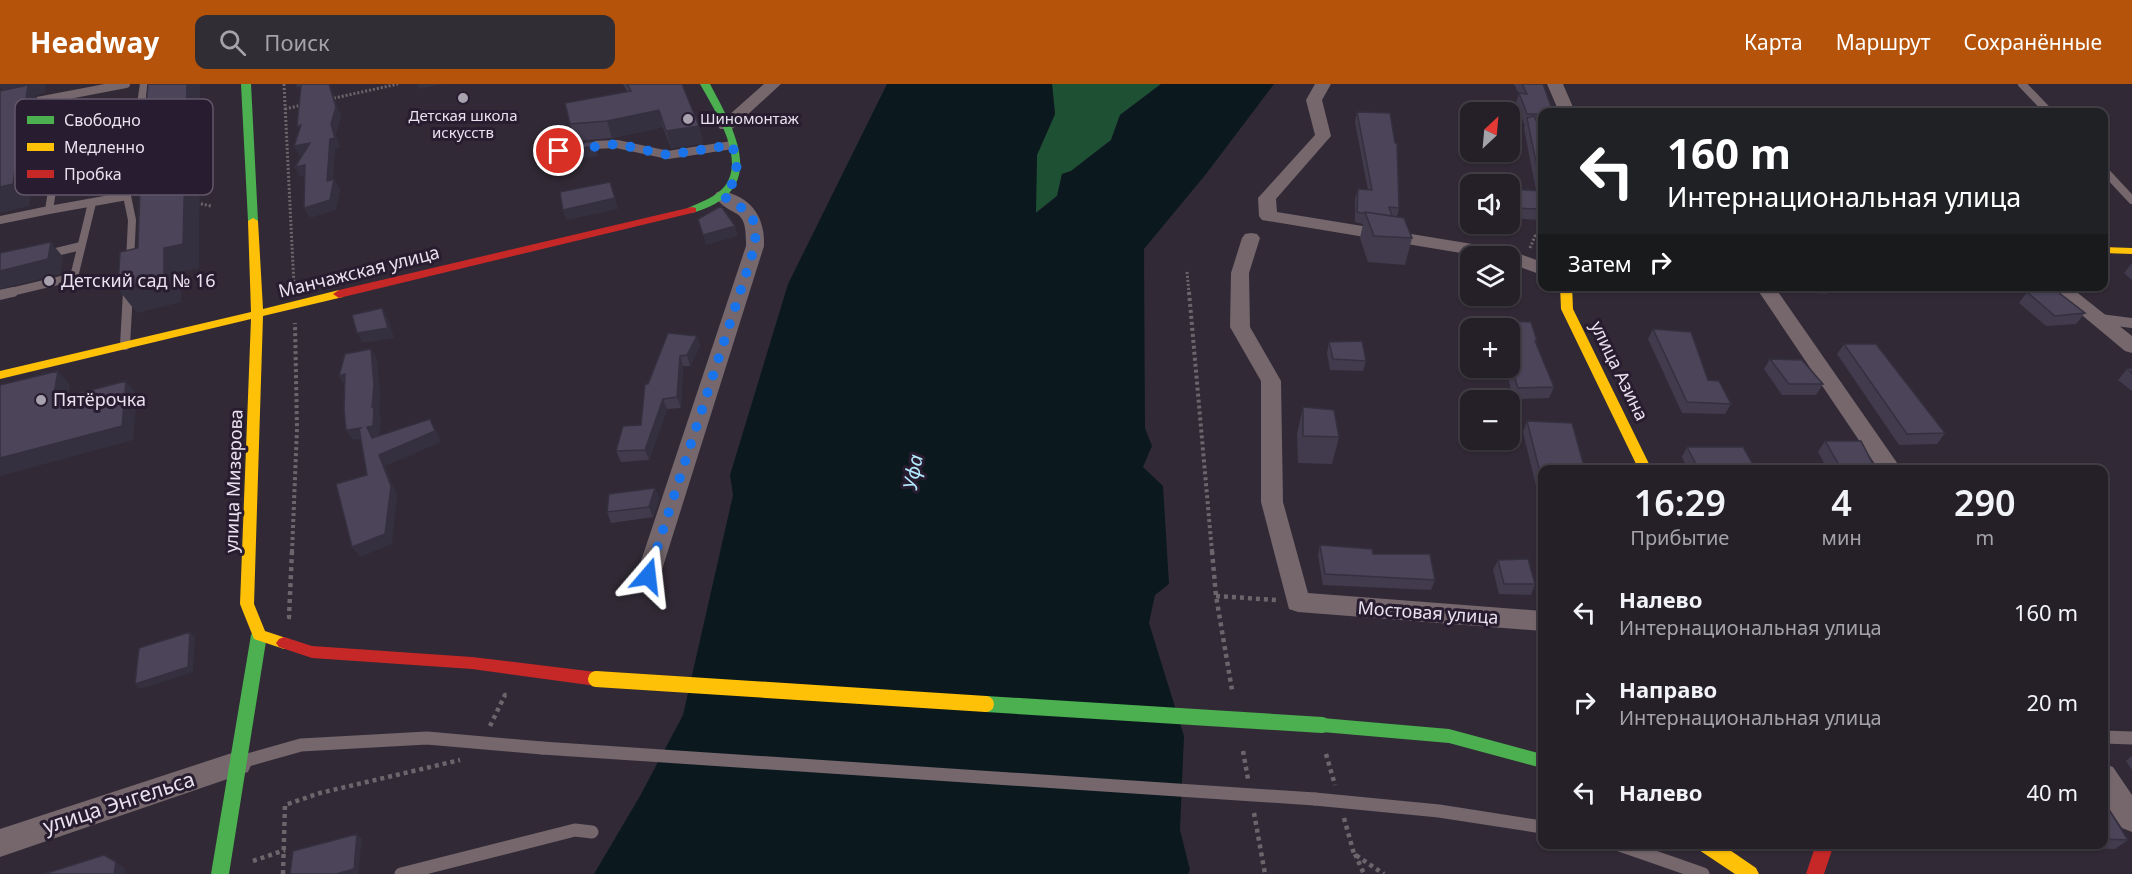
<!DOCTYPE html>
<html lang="ru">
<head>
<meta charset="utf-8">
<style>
	:root { --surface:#252028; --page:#312d34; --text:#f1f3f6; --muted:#a3a3a8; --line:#423e45; --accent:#b45309 }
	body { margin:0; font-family:"Noto Sans",sans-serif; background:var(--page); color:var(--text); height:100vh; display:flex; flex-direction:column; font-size:22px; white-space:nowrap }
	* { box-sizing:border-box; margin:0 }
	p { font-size:20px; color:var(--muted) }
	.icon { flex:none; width:33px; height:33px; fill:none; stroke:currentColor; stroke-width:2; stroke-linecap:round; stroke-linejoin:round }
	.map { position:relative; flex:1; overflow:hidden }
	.sheet { position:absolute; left:1538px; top:381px; width:570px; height:384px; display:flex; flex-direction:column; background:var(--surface); border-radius:12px; box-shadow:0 2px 4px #0004,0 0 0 2px var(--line) }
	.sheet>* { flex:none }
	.banner { position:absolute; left:1538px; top:24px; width:570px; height:183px; border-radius:12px; box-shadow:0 2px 4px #0004,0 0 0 2px var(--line); background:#202124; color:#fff; overflow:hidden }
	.needle { width:39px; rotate:26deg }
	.fabs { position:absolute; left:1460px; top:18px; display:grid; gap:12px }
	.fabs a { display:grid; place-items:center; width:60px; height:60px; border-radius:12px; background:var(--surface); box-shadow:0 2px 4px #0004,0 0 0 2px var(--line); font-size:30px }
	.pin { position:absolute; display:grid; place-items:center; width:51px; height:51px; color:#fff; margin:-26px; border:3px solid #fff; border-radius:50%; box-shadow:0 2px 6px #0007 }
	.me { position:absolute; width:66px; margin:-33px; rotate:17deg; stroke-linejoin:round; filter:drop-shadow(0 0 4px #0008) }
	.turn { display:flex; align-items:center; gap:21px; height:126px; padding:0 30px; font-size:27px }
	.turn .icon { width:78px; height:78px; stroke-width:2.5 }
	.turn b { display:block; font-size:42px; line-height:51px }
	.then { display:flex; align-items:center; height:57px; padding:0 30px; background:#0003; gap:12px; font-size:22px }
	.eta { display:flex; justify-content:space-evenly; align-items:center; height:102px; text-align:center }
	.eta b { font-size:36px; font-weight:600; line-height:42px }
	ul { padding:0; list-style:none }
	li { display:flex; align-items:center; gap:18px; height:90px; padding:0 30px }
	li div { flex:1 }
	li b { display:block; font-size:22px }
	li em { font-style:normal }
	header { display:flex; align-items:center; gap:36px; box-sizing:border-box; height:84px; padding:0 30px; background:var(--accent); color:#fff }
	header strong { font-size:28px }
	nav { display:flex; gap:33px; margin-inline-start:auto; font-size:21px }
	.search { width:420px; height:54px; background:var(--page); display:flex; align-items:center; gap:15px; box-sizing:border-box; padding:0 21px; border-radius:12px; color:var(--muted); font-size:22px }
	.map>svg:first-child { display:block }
	.green { fill:#1e5033 }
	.water { fill:#0b191f }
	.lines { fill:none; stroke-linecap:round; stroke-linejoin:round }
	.path-far2 { stroke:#6d656c; stroke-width:3; stroke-dasharray:2 2; stroke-linecap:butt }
	.path-far1 { stroke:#6d656c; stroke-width:4; stroke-dasharray:3 3; stroke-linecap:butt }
	.path { stroke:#6d656c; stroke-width:4.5; stroke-dasharray:4 4; stroke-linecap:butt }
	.lane-far2 { stroke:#75676c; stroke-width:8 }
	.lane-far1 { stroke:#75676c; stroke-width:10 }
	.lane { stroke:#75676c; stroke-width:13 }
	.street { fill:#75676c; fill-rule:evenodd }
	.fast { fill:#4caf50; fill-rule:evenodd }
	.slow { fill:#ffc107; fill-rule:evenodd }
	.jam { fill:#c62828; fill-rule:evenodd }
	.lane-bridge { stroke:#75676c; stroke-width:13 }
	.fast-bridge { stroke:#4caf50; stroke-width:16 }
	.slow-bridge { stroke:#ffc107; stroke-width:16 }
	.wall { fill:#413b4d }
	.shaded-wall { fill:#35303f }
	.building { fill:#4c455a; stroke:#35303f; stroke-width:1.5 }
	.route { stroke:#1a73e8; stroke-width:10; stroke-dasharray:0 18 }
	.poi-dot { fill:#a8a1ae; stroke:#281c30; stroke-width:2 }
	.labels { text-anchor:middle; stroke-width:6; stroke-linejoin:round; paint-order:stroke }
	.far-poi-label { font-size:15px; fill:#e8e1ee; stroke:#281c30 }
	.street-label { font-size:18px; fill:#e8e1ee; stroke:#281c30 }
	.poi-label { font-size:18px; fill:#e8e1ee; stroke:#281c30; text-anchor:start }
	.water-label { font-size:20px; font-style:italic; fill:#b4eafe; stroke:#281c30 }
	.near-street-label { font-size:21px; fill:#e8e1ee; stroke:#281c30 }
	.key { fill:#281c30; stroke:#625769; stroke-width:1.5 }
	.key-label { font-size:16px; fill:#e8e1ee }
</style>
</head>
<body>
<header>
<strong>Headway</strong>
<div class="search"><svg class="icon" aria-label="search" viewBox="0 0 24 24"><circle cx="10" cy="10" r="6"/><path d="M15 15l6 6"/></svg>Поиск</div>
<nav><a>Карта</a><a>Маршрут</a><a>Сохранённые</a></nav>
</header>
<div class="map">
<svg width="2132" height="790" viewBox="0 0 2132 790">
	<rect width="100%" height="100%" fill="#312a36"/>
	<!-- green -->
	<path class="green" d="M1052 0H1161L1120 31 1111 56 1071 87 1062 90 1057 112 1035 129 1037 71 1055 30Z"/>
	<!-- water -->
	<path class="water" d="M887 0H1052L1055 30 1037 71 1036 129 1057 112 1062 90 1071 87 1111 56 1120 31 1161 0H1274L1206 90 1144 165 1145 344 1152 362 1143 383 1163 402 1169 500 1155 511 1149 539 1184 652 1180 746 1190 786 1188 790H594L640 712 683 631 733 411 730 391 788 200Z"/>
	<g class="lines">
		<!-- path-far2 -->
		<path class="path-far2" d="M284 0 294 202
			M330 15 398 0
			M285 25 302 21
			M197 103 212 94
			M197 119 211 122
			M1530 164 1535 152 1542 151
			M1187 188 1189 209"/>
		<!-- path-far1 -->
		<path class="path-far1" d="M1189 208 1212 468
			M292 468 297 345 295 239"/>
		<!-- path -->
		<path class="path" d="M1212 467 1216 512 1232 606
			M1216 512 1276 516
			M291 533H289L292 467
			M490 642 505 611H508
			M1243 667 1248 695
			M1326 670 1335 701
			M1254 729 1265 790
			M1344 734 1354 770 1384 790
			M1355 770 1364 790
			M253 777 285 766
			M283 790 285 721 320 709 460 676"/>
		<!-- lane-far2 -->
		<path class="lane-far2" d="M2022 0 2049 28
			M0 24 126 0
			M542 70 592 61 617 60 668 71 732 61
			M2103 85 2132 116
			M49 126 127 112
			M0 136 49 126 67 12
			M44 171 81 162
			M130 178 132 136 127 112 144 0
			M7 209 74 193 92 119
			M128 209V202"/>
		<!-- lane-far1 -->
		<path class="lane-far1" d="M0 211 13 208
			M2100 235 2132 239
			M125 261 128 208"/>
		<!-- lane -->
		<path class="lane" d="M2103 653 2132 654
			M244 677 301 661 427 654 542 664
			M1315 715 1439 727 1542 743
			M1617 760 1703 790
			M401 790 575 746 592 748"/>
		<!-- street -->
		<path class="street" d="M764 0H781L732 45H720L718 42 720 39Z
			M1315 0H1331L1322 16 1331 52 1276 115 1277 128 1509 166 1542 178V191L1509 179V172H1479L1262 136 1259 132 1258 114 1315 51 1306 16Z
			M1547 0H1563L1575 28H1559Z
			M723 107C752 114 765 133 764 162L660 492 657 499 648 502 639 499 636 492 746 162C747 119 733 137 714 112L717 108Z
			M1251 149 1257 150 1260 154 1249 189 1250 243 1281 297 1283 418 1308 509 1542 527V547L1298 528 1289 525 1261 418V297L1230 243 1231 189 1242 154 1245 150Z
			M1755 202H1774L1902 386H1879Z
			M2047 202H2069L2132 252V269L2125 267Z
			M238 667 248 670 252 679 248 688 0 773V745Z
			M2103 679 2113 683 2132 711V748L2122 744 2103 716Z"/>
		<!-- fast -->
		<path class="fast" d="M241 0H251L258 137 253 140 248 137Z
			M700 0H710C736 49 770 107 692 129L688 128V124C701 118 716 113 725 102 746 74 714 25 700 0Z
			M259 545 264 547 267 551 229 790H211L251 551 254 547Z
			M1322 634 1449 645 1542 670V684L1449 659 1322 648 1316 646 1314 641 1316 636Z"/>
		<!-- slow -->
		<path class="slow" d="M253 134 258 137 263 225 339 206 345 210 343 213 263 232 254 520 265 547 289 555 292 559 289 563 284 565 254 555 240 520 251 235 0 295V287L251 228 248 137Z
			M2103 163 2132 164V170L2103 169Z
			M1560 202H1572L1573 225 1652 386H1639L1561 225Z
			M1697 760H1721L1756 784 1759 790H1735L1699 766Z"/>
		<!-- jam -->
		<path class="jam" d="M692 123 696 124V128L339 214 333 210 339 206Z
			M284 553 312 562 472 573 596 588 602 590 604 595 602 600 596 602 472 585 312 574 279 563 276 559 279 555Z
			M1816 760H1834L1824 790H1806Z"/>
		<!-- lane-bridge -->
		<path class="lane-bridge" d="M542 664 1315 715"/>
		<!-- fast-bridge -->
		<path class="fast-bridge" d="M986 620 1322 641"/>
		<!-- slow-bridge -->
		<path class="slow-bridge" d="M596 595 986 620"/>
	</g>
	<!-- wall -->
	<path class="wall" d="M623 0H682L699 42 703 59 671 64 663 43 612 54 576 57 570 40 627 7Z
		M1514 0H1543L1542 136 1509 134V105L1536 106 1524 44 1525 40H1524L1516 19 1519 10Z
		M1357 28 1399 124 1397 133 1412 154 1405 181 1368 178 1360 154 1363 140 1355 138V115L1358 105 1368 106 1355 38Z
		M2132 179V196L2124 189Z
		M1792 202H1831L1827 210 1795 208Z
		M2027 208 2085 229 2076 240 2046 242 2019 219Z
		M1498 237 1537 257 1536 260 1554 303 1549 314 1514 315 1505 284H1509V244H1495Z
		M1653 245 1731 320 1725 330 1682 329 1648 255Z
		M668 249 700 262 690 282H683L681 324 667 325 649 376 621 378 616 367 641 341 648 300Z
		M1329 258 1366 277 1363 287 1330 286 1327 269Z
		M1844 260 1945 349 1937 360 1899 361 1837 270Z
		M1770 275 1823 300 1816 311H1782L1764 285Z
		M2132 284V307L2118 296 2127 285Z
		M1303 323 1339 353 1332 380 1298 379 1297 350Z
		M1527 337 1542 386V410H1538L1523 348Z
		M1825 357 1876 386H1828L1818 368Z
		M1687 363 1755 384 1754 386H1688L1682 373Z
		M655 404 659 415 653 433 611 439 607 428Z
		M1320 461 1373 470 1435 496 1431 506 1323 501 1318 471Z
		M1498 476 1535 500 1531 511 1499 510 1493 486Z
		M2132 672V686L2126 677Z
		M2103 716 2128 756 2115 765 2056 763 2054 760H2103Z"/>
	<!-- shaded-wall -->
	<path class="shaded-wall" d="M0 0H46L45 9 35 11 43 22 29 122 0 129V103L9 16 0 3Z
		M187 0H200L199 184 181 188V218L137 229 118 205 164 164Z
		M329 0H330L341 33 336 50 340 64 335 65 333 100 334 95 340 105 336 126 310 134 304 124 327 97 331 40Z
		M417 0H442L419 5Z
		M659 26 663 43 612 54 607 37Z
		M699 42 703 59 671 64 666 47Z
		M594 57 598 72 581 75 577 65Z
		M310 59 316 69 300 72 294 62Z
		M305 81 310 91 300 93 295 83Z
		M610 98 618 125 566 136 563 126Z
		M735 142 738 152 706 161 703 151Z
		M51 158 63 173 60 190 0 205V187Z
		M382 224 388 235 394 254 363 259 357 249Z
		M697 252 700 262 690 282 687 271Z
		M371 265 377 275 380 311 379 330 381 333 379 353 372 354 367 343Z
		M680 272 683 282 681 324 677 313Z
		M58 287 70 301 66 330 53 316Z
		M345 290V302L339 292Z
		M126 297 137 311 133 356 0 392V374Z
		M663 315 667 325 649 376 645 366Z
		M430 335 436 346 441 358 385 382 397 412 392 460 360 473 352 463 379 371Z
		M362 344 368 354 353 356 346 346Z
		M655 404 659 415 653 433 649 423Z
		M190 548 195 553 193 588 140 605 135 600Z
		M357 750 362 754 358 790H336Z
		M116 778 125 785 124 790H114Z"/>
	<!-- building -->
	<path class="building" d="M148 0H187L183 160 164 164V194L118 205 120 168 138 164 141 75Z
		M297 0H329L336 23 331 40 335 54 330 55 327 97 334 95 330 116 304 124 305 81 295 83 310 59 294 62 301 41 297 42 301 2 296 3Z
		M627 0H682L699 42 666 47 659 26 607 37 570 40 565 19 631 7Z
		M1522 0H1543L1553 28H1542V39L1537 30H1527L1519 9 1527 10Z
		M28 1 13 100 0 103V7Z
		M1357 28 1390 29 1395 59H1397L1399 124 1389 123 1392 132 1365 128 1366 130 1357 128 1358 105 1372 106Z
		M1534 32 1542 49V125L1509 124V105L1542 107 1527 34Z
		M594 57 595 62 577 65 576 60Z
		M610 98 615 114 563 126 560 108Z
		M721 122 735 142 703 151 698 135Z
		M1365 128 1404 134 1412 154 1374 152Z
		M51 158 48 175 0 187V169Z
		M2054 205 2085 229 2055 232 2027 208Z
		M382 224 388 244 357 249 352 231Z
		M1498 237 1531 238 1537 257H1535L1554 303 1518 304 1509 275V244H1500Z
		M1653 245 1691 248 1708 296 1719 297 1731 320 1687 318Z
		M668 249 697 252 687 271 680 272 677 313 663 315 645 366 616 367 623 342 641 341 645 300H648Z
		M1362 257 1366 277 1333 275 1329 258Z
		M1844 260H1876L1945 349 1907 350Z
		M371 265 374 301 372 323H374L373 342 367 343 372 354 430 335 435 347 379 371 391 402 385 450 352 463 336 400 367 391 359 344H362L346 346 344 325 345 290 339 292 345 270Z
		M1770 275 1802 276 1823 300H1789Z
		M2132 284V289L2127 285Z
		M58 287 53 316 126 297 122 342 0 374V301Z
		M1303 323 1334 326 1339 353 1303 352Z
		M1527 337 1572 339 1585 386H1542V396Z
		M1825 357H1861L1876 386H1842Z
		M1687 363H1743L1755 384H1698Z
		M655 404 649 423 607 428 609 410Z
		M1320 461 1372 465 1373 470H1430L1435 496 1325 490Z
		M1528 475 1535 500H1504L1498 476Z
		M190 548 188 583 135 600 139 564Z
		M2103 716 2128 756 2103 755Z
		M357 750 354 785 336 790H290L293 767Z
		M104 771 116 778 114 790H44Z"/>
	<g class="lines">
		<!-- route -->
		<path class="route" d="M559 67 617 60 668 71 732 61C739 82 739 95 723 112 750 130 757 127 755 162L648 492"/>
	</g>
	<!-- markers -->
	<g class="poi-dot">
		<circle cx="463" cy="14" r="6"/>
		<circle cx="688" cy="35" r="6"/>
		<circle cx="49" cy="197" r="6"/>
		<circle cx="41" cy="316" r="6"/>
	</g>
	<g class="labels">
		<!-- far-poi labels -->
		<g class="far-poi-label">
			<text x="463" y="37">Детская школа<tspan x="463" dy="17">искусств</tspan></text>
			<text x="700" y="40" text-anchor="start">Шиномонтаж</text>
		</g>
		<!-- street labels -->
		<g class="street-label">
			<text transform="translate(359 188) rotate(-14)" y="6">Манчажская улица</text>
			<text transform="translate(1619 287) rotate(64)" y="6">улица Азина</text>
			<text transform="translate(234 397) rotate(-88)" y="6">улица Мизерова</text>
			<text transform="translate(1428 529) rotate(4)" y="6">Мостовая улица</text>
		</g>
		<!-- poi labels -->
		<g class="poi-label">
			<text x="61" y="203">Детский сад № 16</text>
			<text x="53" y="322">Пятёрочка</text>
		</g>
		<!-- water labels -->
		<g class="water-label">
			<text transform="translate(913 388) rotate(-80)" y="7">Уфа</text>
		</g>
		<!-- near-street labels -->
		<g class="near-street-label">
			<text transform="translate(119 719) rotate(-18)" y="7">улица Энгельса</text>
		</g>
	</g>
	<!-- legend -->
	<rect x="15" y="15" width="198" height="96" rx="9" class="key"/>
	<rect x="27" y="32" width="27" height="8" fill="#4caf50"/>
	<rect x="27" y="59" width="27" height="8" fill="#ffc107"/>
	<rect x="27" y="86" width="27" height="8" fill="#c62828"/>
	<g class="key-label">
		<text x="64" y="42">Свободно</text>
		<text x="64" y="69">Медленно</text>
		<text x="64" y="96">Пробка</text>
	</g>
</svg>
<div class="fabs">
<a><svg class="needle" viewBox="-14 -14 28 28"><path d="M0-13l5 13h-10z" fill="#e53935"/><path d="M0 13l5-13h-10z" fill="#a3a3a8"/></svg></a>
<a><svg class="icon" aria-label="sound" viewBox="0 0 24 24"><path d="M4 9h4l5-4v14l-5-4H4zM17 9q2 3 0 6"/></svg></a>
<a><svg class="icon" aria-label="layers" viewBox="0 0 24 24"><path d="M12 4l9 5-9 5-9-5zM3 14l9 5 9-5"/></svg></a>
<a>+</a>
<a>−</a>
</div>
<div class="pin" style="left:559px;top:67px;background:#d93025"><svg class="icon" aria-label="arrive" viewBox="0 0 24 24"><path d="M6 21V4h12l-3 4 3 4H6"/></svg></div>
<svg class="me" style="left:648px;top:492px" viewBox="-20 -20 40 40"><path d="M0-17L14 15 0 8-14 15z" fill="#1a73e8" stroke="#fff" stroke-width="4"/></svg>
<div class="banner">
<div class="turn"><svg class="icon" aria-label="left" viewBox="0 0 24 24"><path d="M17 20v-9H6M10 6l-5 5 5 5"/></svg><div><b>160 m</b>Интернациональная улица</div></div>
<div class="then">Затем<svg class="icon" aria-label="right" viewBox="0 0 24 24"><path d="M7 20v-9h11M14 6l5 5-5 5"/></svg></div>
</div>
<section class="sheet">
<div class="eta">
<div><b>16:29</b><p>Прибытие</p></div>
<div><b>4</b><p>мин</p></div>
<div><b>290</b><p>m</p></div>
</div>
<ul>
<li><svg class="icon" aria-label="left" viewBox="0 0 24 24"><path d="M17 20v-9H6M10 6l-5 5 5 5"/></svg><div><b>Налево</b><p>Интернациональная улица</p></div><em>160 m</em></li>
<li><svg class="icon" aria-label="right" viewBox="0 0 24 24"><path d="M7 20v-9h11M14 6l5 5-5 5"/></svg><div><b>Направо</b><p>Интернациональная улица</p></div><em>20 m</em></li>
<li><svg class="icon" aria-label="left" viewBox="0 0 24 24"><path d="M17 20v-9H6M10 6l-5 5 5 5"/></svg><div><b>Налево</b></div><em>40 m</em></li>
</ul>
</section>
</div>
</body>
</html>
